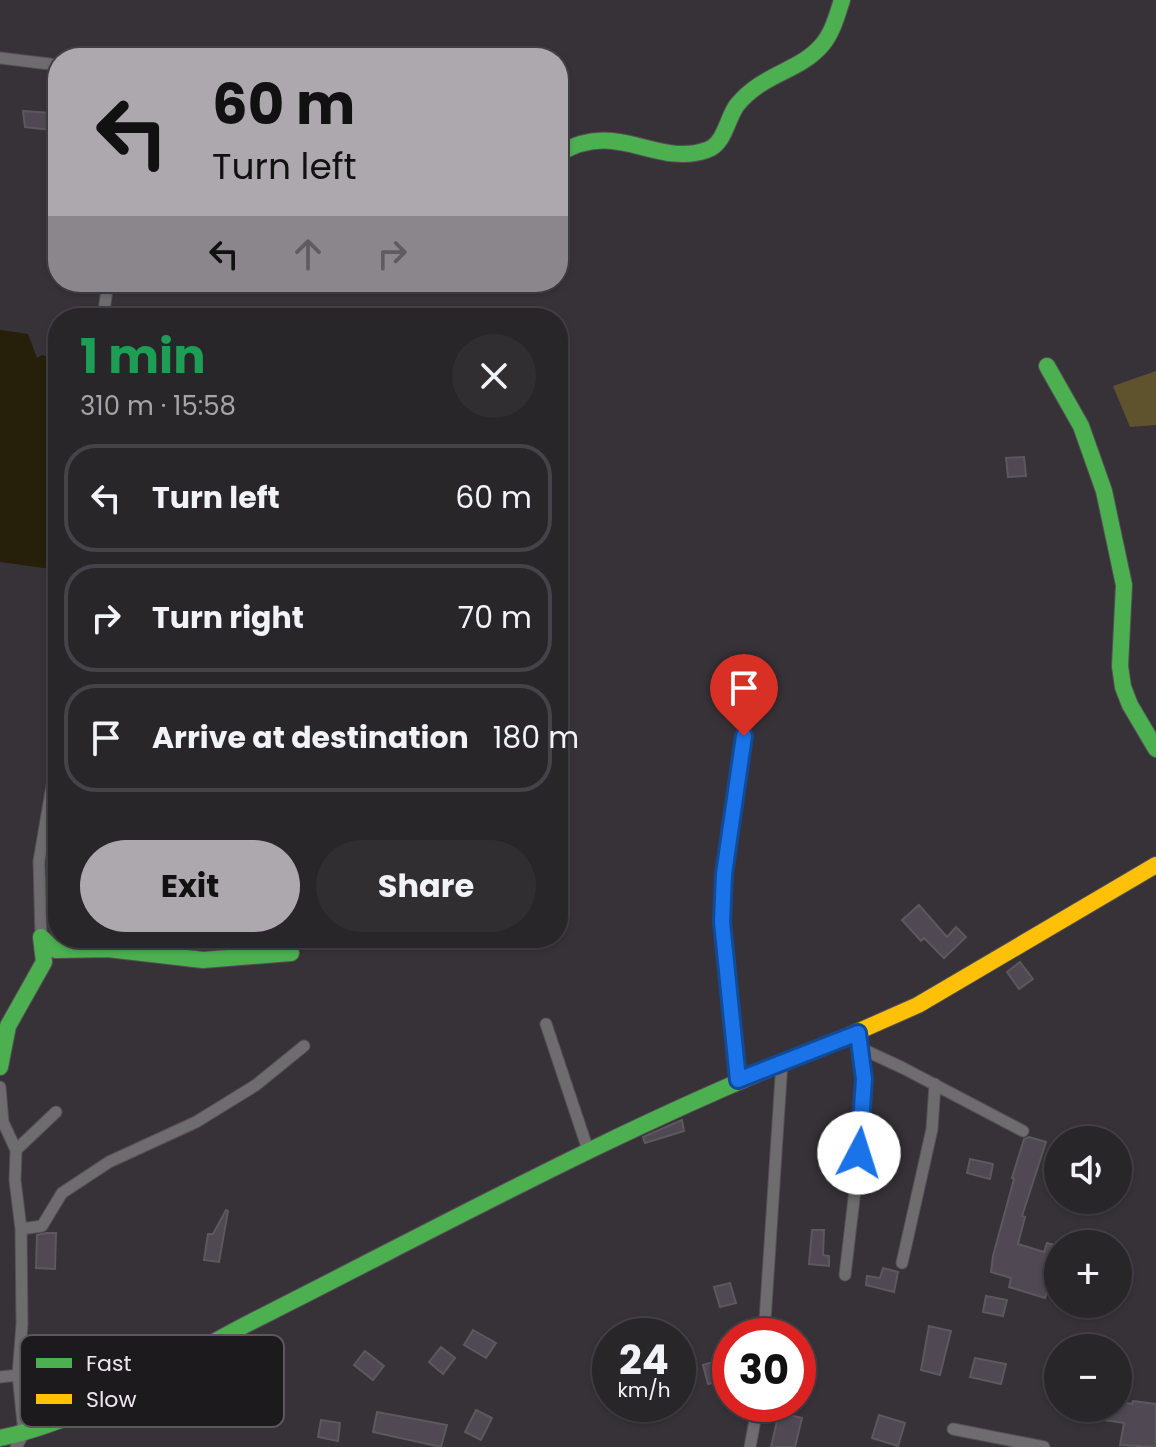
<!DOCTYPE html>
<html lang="en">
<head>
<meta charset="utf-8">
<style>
	:root { --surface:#29262a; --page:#312e32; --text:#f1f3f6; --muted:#a5a5a8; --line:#454347; --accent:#ada8ae }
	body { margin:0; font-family:Poppins,sans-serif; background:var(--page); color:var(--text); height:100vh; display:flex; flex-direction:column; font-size:30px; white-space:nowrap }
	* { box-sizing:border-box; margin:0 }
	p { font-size:26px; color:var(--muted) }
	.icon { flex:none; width:44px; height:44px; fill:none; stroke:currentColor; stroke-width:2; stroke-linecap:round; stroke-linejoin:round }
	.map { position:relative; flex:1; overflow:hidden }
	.details { position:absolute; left:48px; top:308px; width:520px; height:640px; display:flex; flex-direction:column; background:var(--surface); border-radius:32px; box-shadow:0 2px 6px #0004,0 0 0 2px var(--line) }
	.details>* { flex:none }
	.top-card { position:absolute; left:48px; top:48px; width:520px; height:244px; border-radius:32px; box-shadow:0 2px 6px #0004,0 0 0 2px var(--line); background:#ada8ae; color:#111; overflow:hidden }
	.fabs { position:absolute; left:1044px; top:1126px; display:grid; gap:16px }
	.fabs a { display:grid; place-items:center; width:88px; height:88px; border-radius:50%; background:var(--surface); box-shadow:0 2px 6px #0004,0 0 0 2px var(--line); font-size:40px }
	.speed { position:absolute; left:592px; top:1318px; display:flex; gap:16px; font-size:40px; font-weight:700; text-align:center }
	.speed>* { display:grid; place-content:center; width:104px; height:104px; border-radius:50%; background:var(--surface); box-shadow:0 2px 6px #0004,0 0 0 2px var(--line); line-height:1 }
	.speed small { font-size:20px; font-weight:400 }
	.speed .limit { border:12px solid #d22; background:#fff; color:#111 }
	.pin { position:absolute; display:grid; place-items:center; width:68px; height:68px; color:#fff; margin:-82px -34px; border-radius:50% 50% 50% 0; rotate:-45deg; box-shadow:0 0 8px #0007 }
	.pin .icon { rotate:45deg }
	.me { position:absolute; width:88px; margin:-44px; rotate:5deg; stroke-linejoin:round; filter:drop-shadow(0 0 6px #0008) }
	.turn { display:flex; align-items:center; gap:28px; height:168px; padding:0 32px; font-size:36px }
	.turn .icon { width:104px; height:104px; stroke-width:2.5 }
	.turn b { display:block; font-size:56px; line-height:68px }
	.lanes { display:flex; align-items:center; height:76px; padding:0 32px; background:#0003; justify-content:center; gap:40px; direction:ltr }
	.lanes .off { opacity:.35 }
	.round { display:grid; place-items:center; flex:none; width:84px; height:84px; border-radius:42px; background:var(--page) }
	.summary { display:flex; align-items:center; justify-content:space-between; height:136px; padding:0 32px }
	h1 { font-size:48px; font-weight:700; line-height:60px; color:#1e9e55 }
	.action { display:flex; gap:16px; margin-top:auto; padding:16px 32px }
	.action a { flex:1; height:92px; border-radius:48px; background:var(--accent); color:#111; font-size:32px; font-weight:700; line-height:92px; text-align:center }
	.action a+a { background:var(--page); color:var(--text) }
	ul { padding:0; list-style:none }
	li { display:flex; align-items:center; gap:24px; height:108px; margin:0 16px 12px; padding:0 16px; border:4px solid var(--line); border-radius:32px }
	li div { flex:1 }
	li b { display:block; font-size:30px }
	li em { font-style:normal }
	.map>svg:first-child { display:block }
	.green { fill:#5f532d }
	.water { fill:#261f0a }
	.building { fill:#504852; stroke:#5c585d; stroke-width:2 }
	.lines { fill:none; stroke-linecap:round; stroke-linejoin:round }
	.street-casing { stroke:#545055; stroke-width:13 }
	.fast-casing { stroke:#545055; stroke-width:18 }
	.slow-casing { stroke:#545055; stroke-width:18 }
	.street { stroke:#6f6c70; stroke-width:11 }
	.fast { stroke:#4caf50; stroke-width:16 }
	.slow { stroke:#ffc107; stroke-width:16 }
	.route-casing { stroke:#114b97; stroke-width:20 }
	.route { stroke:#1a73e8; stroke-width:14 }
	.key { fill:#1d1a1e; stroke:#5b585c; stroke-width:2 }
	.key-label { font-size:22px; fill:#ece7ed }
</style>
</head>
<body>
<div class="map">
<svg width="1156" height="1447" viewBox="0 0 1156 1447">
	<rect width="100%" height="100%" fill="#373238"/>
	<!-- green -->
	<path class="green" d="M1156 371V425L1130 427 1113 386Z"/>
	<!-- water -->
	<path class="water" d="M0 330 28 334 37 358 42 355 58 360V570L0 562Z"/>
	<!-- building -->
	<path class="building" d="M23 111 52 113 51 130 25 127Z
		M1024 457 1026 476 1008 477 1006 458Z
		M919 905 947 937 956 927 966 937 944 958 924 938 921 941 902 920Z
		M1020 962 1033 979 1019 989 1007 972Z
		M682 1120 684 1131 645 1143 643 1137Z
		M1029 1137 1046 1142 1022 1216 1025 1217 1018 1244 1044 1252 1047 1243 1058 1246V1276L1052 1275 1045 1298 1009 1287 1011 1278 991 1272 993 1256 1014 1179 1012 1178 1024 1139Z
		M970 1159 993 1164 990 1179 967 1173Z
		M226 1210 228 1211 219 1262 204 1260 208 1234H213Z
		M812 1230H824L823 1255 829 1256V1266L809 1264Z
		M46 1233H56L55 1269 36 1268 37 1235Z
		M883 1268 898 1272 894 1292 866 1285 867 1276 880 1278Z
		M730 1283 736 1303 720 1307 714 1287Z
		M986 1296 1007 1300 1003 1316 983 1312Z
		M929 1326 951 1331 940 1375 921 1370Z
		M473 1330 496 1343 486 1358 464 1345Z
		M441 1347 455 1358 443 1374 429 1362Z
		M365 1351 384 1366 373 1380 354 1365Z
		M975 1358 1006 1364 1001 1384 970 1377Z
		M720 1360 726 1380 708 1384 703 1365Z
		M1133 1401 1156 1404V1447L1120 1445 1124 1423 1090 1418 1092 1408H1118V1402L1132 1404Z
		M769 1404H784L782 1413 802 1418 795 1447H771L777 1421 765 1418Z
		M476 1410 492 1418 481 1440 465 1432Z
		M377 1412 447 1425 441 1447 373 1432Z
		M879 1415 905 1423 898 1446 872 1438Z
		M321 1420 340 1423 338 1441 318 1437Z"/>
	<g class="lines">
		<defs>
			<path id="street" d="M0 58 58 65
				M103 318 108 282
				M41 937 39 861 58 751
				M546 1024 589 1153
				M860 1048 903 1068 1023 1131
				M738 1080 722 922 724 874 744 736
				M0 1087 3 1122 16 1150 15 1180 21 1229 22 1324 18 1375 24 1433 16 1447
				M16 1150 56 1112
				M21 1229 42 1226 62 1193 109 1162 196 1122 256 1085 304 1046
				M902 1263 932 1129 935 1084
				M845 1275 863 1122 864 1079 858 1033
				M764 1336 782 1062
				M0 1377 18 1375
				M953 1429 1044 1447
				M750 1447 758 1404"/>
			<path id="fast" d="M558 154C618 118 655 168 707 150 725 144 727 118 737 105 763 73 799 72 822 45 833 32 837 15 842 0
				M1047 366 1081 426 1104 491 1124 585 1120 666 1123 687 1130 705 1156 749
				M0 1067 8 1026 44 962 41 937 55 950 108 949 203 960 291 953
				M0 1438C91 1419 169 1364 251 1322 440 1227 626 1124 823 1047"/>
			<path id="slow" d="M823 1047 918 1005 1156 865"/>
		</defs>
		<!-- street casing -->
		<use href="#street" class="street-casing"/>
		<!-- fast casing -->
		<use href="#fast" class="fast-casing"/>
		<!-- slow casing -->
		<use href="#slow" class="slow-casing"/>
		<!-- street -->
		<use href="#street" class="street"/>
		<!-- fast -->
		<use href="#fast" class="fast"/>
		<!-- slow -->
		<use href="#slow" class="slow"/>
	</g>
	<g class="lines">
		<defs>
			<path id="route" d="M744 736 724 874 722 922 738 1080 858 1033 864 1079 859 1153"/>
		</defs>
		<!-- route casing -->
		<use href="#route" class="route-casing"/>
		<!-- route -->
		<use href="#route" class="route"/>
	</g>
	<!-- legend -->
	<rect x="20" y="1335" width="264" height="92" rx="12" class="key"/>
	<rect x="36" y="1358" width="36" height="10" fill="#4caf50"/>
	<rect x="36" y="1394" width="36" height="10" fill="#ffc107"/>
	<g class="key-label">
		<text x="86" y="1371">Fast</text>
		<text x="86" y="1407">Slow</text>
	</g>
</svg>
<div class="fabs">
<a><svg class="icon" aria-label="sound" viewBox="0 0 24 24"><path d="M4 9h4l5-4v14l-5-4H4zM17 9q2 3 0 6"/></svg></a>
<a>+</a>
<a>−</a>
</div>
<div class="speed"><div>24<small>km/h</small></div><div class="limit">30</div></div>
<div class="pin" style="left:744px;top:736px;background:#d93025"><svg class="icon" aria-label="arrive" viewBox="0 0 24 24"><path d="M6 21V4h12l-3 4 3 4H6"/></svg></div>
<svg class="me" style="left:859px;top:1153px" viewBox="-20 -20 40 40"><circle r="19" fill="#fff"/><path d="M0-13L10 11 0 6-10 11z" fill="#1a73e8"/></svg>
<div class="top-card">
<div class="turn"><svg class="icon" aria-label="left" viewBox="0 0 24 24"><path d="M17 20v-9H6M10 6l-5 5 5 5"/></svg><div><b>60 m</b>Turn left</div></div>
<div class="lanes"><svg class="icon" aria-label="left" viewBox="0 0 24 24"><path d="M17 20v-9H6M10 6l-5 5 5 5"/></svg><svg class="icon off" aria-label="ahead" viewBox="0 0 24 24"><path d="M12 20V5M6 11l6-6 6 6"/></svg><svg class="icon off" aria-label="right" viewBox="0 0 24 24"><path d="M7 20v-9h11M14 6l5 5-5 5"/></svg></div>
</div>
<section class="details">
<div class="summary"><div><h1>1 min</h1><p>310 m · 15:58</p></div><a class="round"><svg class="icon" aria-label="close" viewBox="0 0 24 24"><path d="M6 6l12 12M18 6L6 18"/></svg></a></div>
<ul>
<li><svg class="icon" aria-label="left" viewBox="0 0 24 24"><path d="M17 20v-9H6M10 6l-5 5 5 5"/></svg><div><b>Turn left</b></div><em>60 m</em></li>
<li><svg class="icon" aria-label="right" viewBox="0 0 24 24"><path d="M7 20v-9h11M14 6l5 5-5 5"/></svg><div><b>Turn right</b></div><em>70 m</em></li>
<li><svg class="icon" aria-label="arrive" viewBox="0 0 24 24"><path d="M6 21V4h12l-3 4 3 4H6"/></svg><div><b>Arrive at destination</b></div><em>180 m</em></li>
</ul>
<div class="action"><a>Exit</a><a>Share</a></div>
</section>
</div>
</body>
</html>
